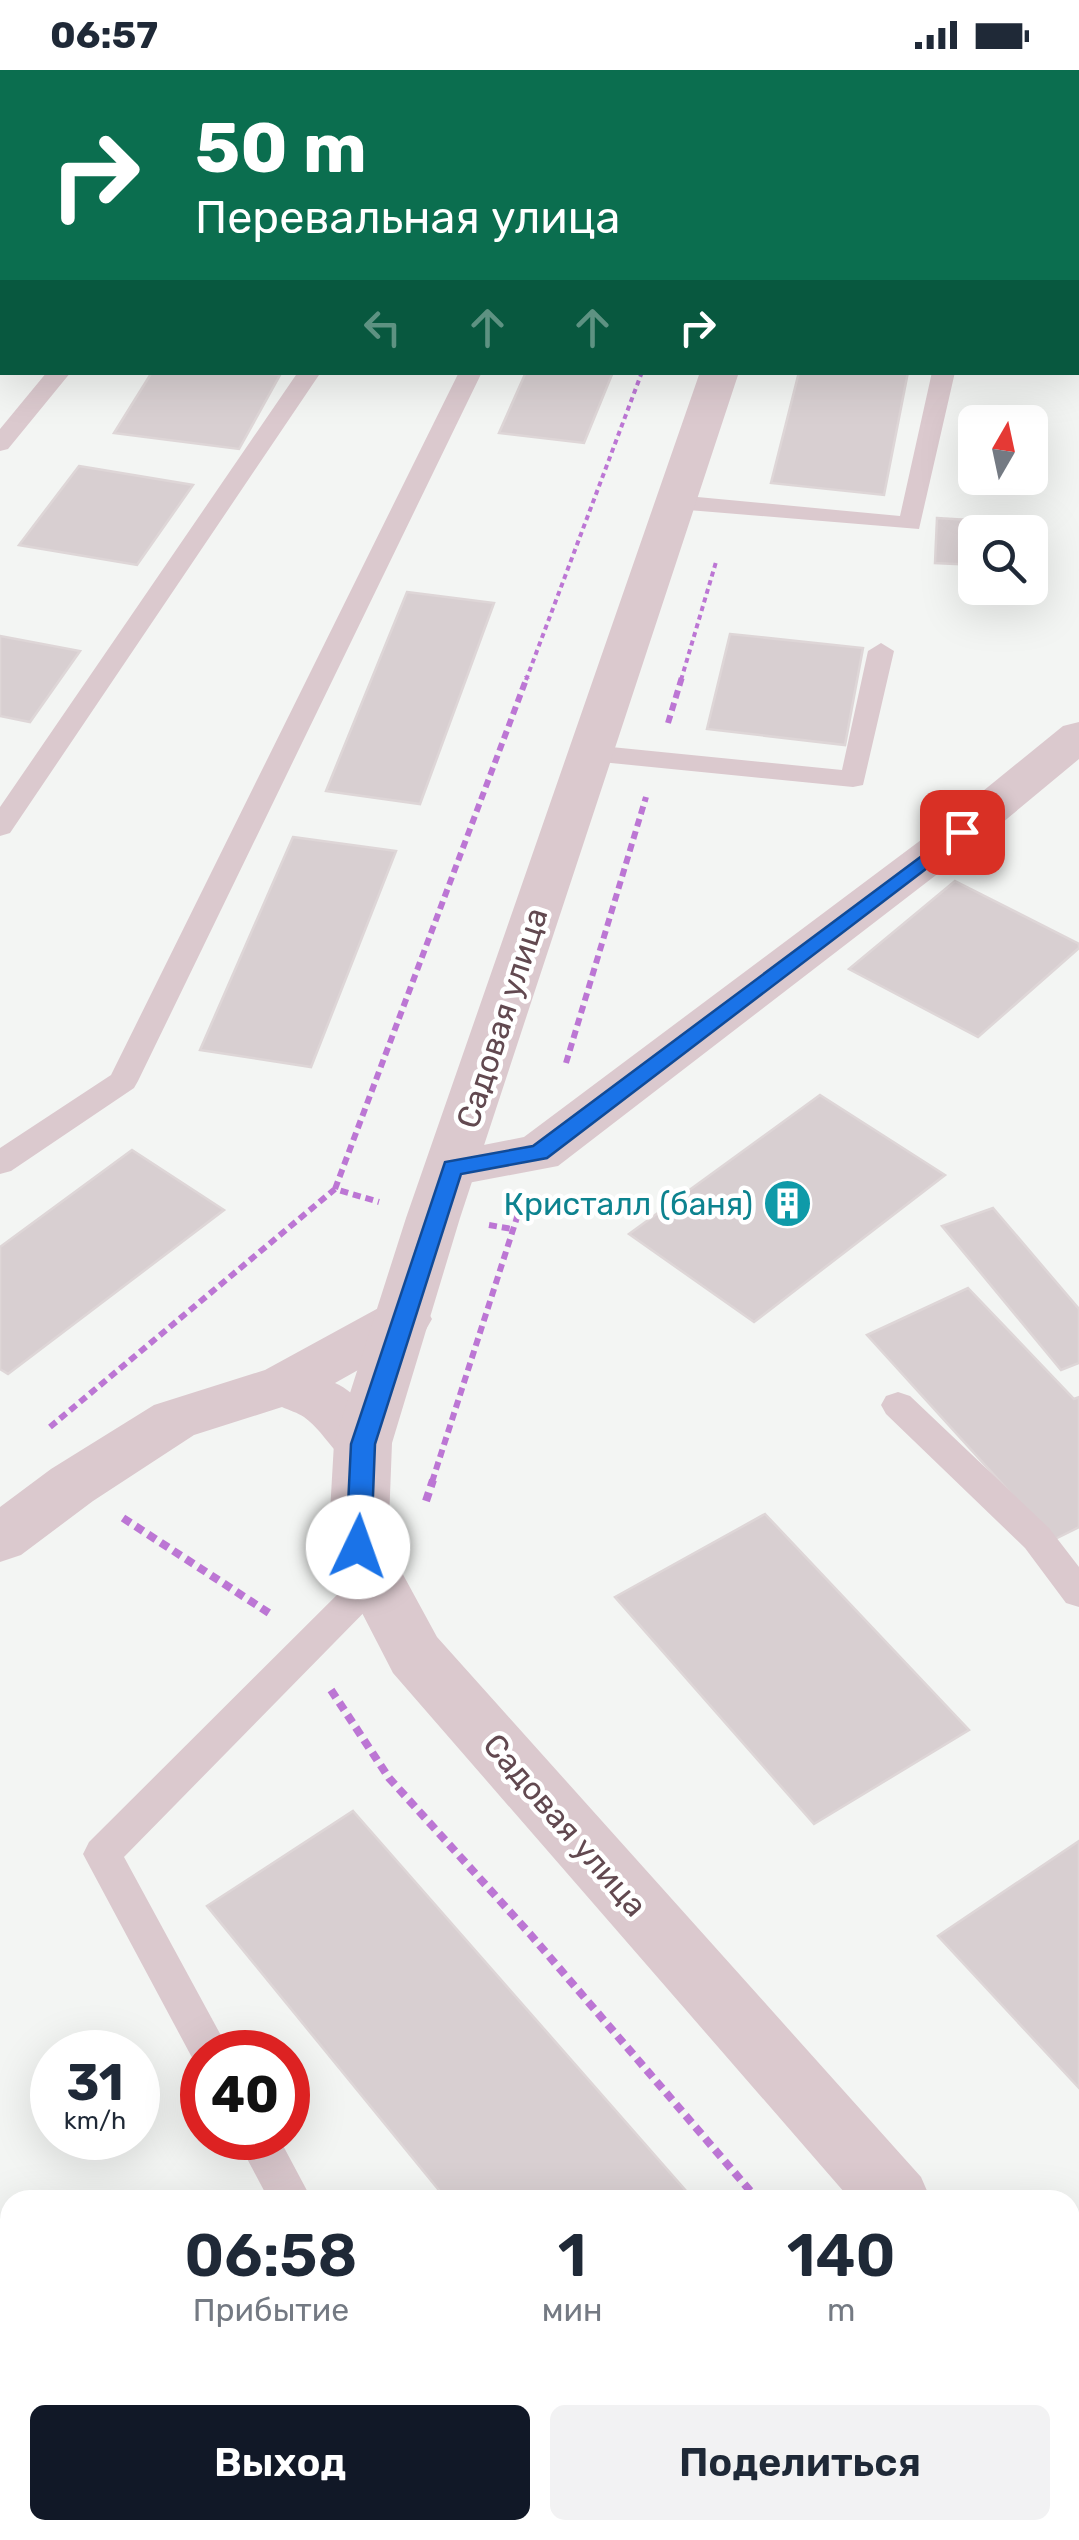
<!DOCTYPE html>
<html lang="ru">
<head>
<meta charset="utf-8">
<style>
	:root { --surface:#fff; --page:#f2f2f3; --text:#1f2937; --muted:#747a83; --accent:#111827 }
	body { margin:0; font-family:Rubik,sans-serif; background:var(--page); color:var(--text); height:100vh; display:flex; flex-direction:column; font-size:38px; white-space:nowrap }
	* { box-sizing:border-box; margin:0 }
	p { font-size:32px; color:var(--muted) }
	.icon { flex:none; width:55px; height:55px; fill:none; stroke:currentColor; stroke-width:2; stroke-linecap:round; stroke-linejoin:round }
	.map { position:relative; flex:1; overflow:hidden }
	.drawer { position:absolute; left:0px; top:2120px; width:1080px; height:350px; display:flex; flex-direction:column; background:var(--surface); border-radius:30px 30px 0 0; box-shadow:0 10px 40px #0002 }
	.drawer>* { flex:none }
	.banner { position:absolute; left:0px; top:0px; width:1080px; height:305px; box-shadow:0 10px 40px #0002; background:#0b6e4f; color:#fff; overflow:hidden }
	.needle { width:65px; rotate:9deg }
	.tools { position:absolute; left:958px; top:335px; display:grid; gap:20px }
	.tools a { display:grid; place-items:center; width:90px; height:90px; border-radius:15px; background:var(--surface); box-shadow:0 10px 40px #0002; font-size:50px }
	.speed { position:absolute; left:30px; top:1960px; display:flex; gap:20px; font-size:50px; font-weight:700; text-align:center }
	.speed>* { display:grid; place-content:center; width:130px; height:130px; border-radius:50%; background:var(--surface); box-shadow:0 10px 40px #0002; line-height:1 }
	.speed small { font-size:25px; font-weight:400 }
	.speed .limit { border:15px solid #d22; background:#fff; color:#111 }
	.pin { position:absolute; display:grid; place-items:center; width:85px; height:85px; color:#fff; margin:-42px; border-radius:20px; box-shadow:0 5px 15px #0006 }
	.me { position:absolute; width:110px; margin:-55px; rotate:3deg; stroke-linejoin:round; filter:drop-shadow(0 0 8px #0008) }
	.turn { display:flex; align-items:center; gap:35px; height:210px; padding:0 30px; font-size:45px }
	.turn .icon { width:130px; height:130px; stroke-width:2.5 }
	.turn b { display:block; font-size:70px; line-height:85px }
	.lanes { display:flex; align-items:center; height:95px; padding:0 30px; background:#0003; justify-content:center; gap:50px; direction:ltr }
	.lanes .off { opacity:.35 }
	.eta { display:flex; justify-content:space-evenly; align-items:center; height:170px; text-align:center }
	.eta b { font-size:60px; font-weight:600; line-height:70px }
	.button { display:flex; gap:20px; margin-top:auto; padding:20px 30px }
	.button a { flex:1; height:115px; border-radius:15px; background:var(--accent); color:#fff; font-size:40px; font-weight:600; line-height:115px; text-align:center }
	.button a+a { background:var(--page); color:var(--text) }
	.status { display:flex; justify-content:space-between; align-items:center; height:70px; padding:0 50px; background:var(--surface); direction:ltr }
	.status svg { height:28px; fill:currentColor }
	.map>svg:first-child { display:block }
	.building { fill:#d8cfd1; stroke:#ded6d7; stroke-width:2.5 }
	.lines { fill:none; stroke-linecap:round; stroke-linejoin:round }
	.path-far2 { stroke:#bc76d4; stroke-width:4; stroke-dasharray:5 4; stroke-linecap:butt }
	.path-far1 { stroke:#bc76d4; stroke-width:6; stroke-dasharray:8 5; stroke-linecap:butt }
	.path { stroke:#bc76d4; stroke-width:8; stroke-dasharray:9 6; stroke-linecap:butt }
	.service { fill:#dbc9ce; fill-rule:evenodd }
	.minor { fill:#dbc9ce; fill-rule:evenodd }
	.tertiary { fill:#dbc9ce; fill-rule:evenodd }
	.secondary { stroke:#dcc5ca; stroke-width:55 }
	.route { fill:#1a73e8; stroke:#114b97; stroke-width:2.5 }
	.labels { text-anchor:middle; stroke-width:9; stroke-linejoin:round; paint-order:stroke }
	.street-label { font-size:32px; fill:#624950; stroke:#fff }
	.culture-label { font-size:32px; fill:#0d838f; stroke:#fff; text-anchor:end }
</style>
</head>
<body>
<div class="status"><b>06:57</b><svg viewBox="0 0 49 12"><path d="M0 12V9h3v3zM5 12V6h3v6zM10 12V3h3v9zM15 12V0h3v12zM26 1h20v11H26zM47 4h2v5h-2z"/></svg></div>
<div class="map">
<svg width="1079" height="2470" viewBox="0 0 1079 2470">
	<rect width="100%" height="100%" fill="#f3f5f3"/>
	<!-- building -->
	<path class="building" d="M932 0H1035L927 2Z
		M152 302H256L280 305 239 379 114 363Z
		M526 302H613L584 373 499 363Z
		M799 302H908L884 425 771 413Z
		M79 396 193 415 137 495 19 475Z
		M937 448 984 451V462H975V495L935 493Z
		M407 522 494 533 420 734 326 721Z
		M730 564 863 578 845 675 707 659Z
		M0 566 80 581 30 652 0 646Z
		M293 767 396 781 311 997 200 980Z
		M955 811 1079 874V878L978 967 849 899Z
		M820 1025 945 1105 754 1252 629 1164Z
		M132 1080 224 1140 8 1304 0 1299V1177Z
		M993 1138 1079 1239V1293L1061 1300 942 1156Z
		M968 1218 1074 1329 1079 1327V1457L1053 1470 867 1265Z
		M765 1444 969 1660 814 1754 615 1527Z
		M353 1741 694 2130H447L207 1836Z
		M1079 1771V2018L938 1866Z
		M10 2155V2384L0 2367V2161Z
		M54 2460H245L252 2470H60Z"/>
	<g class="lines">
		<!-- path-far2 -->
		<path class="path-far2" d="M136 2 140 0
			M526 610 642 302
			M681 610 716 492"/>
		<!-- path-far1 -->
		<path class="path-far1" d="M668 653 682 607
			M566 993 646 727
			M335 1119 527 607
			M489 1155 512 1159
			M50 1357 335 1119 379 1132
			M432 1412 520 1138"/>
		<!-- path -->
		<path class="path" d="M426 1431 433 1410
			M123 1448 272 1545
			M331 1620 389 1708 530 1864 758 2130
			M1070 2236 1079 2244
			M1070 2458 1079 2466"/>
		<!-- service -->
		<path class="service" d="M1079 0V12H1078V2H1071Z
			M47 302H71L8 379 0 381V359Z
			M298 302H321L10 763 0 766V737Z
			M459 302H482L138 1011 134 1018 11 1101 0 1104V1078L111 1005Z
			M932 302H955L919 459 676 439 664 432 676 425 900 446Z
			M881 573 894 581 863 715 853 717 591 691 578 683 591 675 842 700 868 581Z
			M898 1322 910 1326 1049 1458 1079 1497V1537L1066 1533 1025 1478 886 1344 881 1335 886 1326Z
			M374 1496 386 1500 392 1510 386 1520 124 1787 230 1982H202V1997L196 1995 83 1784 89 1772 362 1500Z
			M236 2068H279L312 2130H269Z
			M472 2460H521L525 2470H477Z"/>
		<!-- minor -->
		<path class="minor" d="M1079 652V689L979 772 558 1096 452 1116 433 1111 426 1098 433 1085 524 1067 945 752 1063 656Z
			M404 1229 424 1235 432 1249 424 1263 335 1313C358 1323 380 1352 392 1373L383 1388C335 1404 336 1371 304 1347 298 1343 289 1340 282 1337L194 1365 93 1431 21 1485 0 1492V1437L51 1399 154 1335 265 1300 384 1235Z
			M823 2460H904L900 2470H819Z"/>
		<!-- tertiary -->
		<path class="tertiary" d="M771 0H805V2H772Z
			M700 302H739L460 1148 392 1373 388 1477 437 1567 921 2107 931 2130H851L393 1603 328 1477 334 1373 406 1148Z
			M1070 2276 1079 2279V2354L1070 2351Z"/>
		<!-- secondary -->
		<path class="secondary" d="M30 2 32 0
			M0 33 2 31"/>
	</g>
	<!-- route -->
	<path class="route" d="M962 756 972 762 969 766 547 1088 461 1104 375 1374 371 1477 367 1484H350L346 1477 351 1374 445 1092 533 1076Z"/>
	<!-- icons -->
	<defs>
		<symbol id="building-disc" viewBox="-11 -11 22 22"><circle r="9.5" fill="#0f9aa8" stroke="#fff"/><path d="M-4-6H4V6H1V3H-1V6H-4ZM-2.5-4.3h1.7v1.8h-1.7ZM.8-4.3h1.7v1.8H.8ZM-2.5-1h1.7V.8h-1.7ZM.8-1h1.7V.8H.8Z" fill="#fff"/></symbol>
	</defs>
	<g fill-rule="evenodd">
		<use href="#building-disc" x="760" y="1106" width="55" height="55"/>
	</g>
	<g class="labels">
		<!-- street labels -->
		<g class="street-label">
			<text transform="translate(502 948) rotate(-72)" y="11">Садовая улица</text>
			<text transform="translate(565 1755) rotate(49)" y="11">Садовая улица</text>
		</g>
		<!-- culture labels -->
		<g class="culture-label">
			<text x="753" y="1145">Кристалл (баня)</text>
		</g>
	</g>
</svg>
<div class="tools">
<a><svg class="needle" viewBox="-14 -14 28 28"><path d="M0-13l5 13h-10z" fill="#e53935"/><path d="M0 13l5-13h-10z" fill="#747a83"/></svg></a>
<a><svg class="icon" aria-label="search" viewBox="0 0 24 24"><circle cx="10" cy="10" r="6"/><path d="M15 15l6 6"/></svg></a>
</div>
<div class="speed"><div>31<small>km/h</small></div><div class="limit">40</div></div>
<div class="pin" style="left:962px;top:762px;background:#d93025"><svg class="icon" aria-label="arrive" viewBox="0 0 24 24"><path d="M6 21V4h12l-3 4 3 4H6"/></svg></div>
<svg class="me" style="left:358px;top:1477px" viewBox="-20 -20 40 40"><circle r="19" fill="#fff"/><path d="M0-13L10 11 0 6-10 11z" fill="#1a73e8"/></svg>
<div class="banner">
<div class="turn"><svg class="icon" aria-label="right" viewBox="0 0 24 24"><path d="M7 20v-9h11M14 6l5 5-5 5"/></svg><div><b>50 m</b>Перевальная улица</div></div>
<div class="lanes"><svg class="icon off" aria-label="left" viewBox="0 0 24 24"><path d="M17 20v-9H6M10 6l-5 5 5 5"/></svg><svg class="icon off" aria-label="ahead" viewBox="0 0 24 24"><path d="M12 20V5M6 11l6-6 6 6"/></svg><svg class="icon off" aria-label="ahead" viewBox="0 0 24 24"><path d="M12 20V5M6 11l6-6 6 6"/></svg><svg class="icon" aria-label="right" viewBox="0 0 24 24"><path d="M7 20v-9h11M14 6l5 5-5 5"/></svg></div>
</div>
<section class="drawer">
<div class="eta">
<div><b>06:58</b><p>Прибытие</p></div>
<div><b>1</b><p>мин</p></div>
<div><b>140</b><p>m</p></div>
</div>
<div class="button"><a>Выход</a><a>Поделиться</a></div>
</section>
</div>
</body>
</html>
